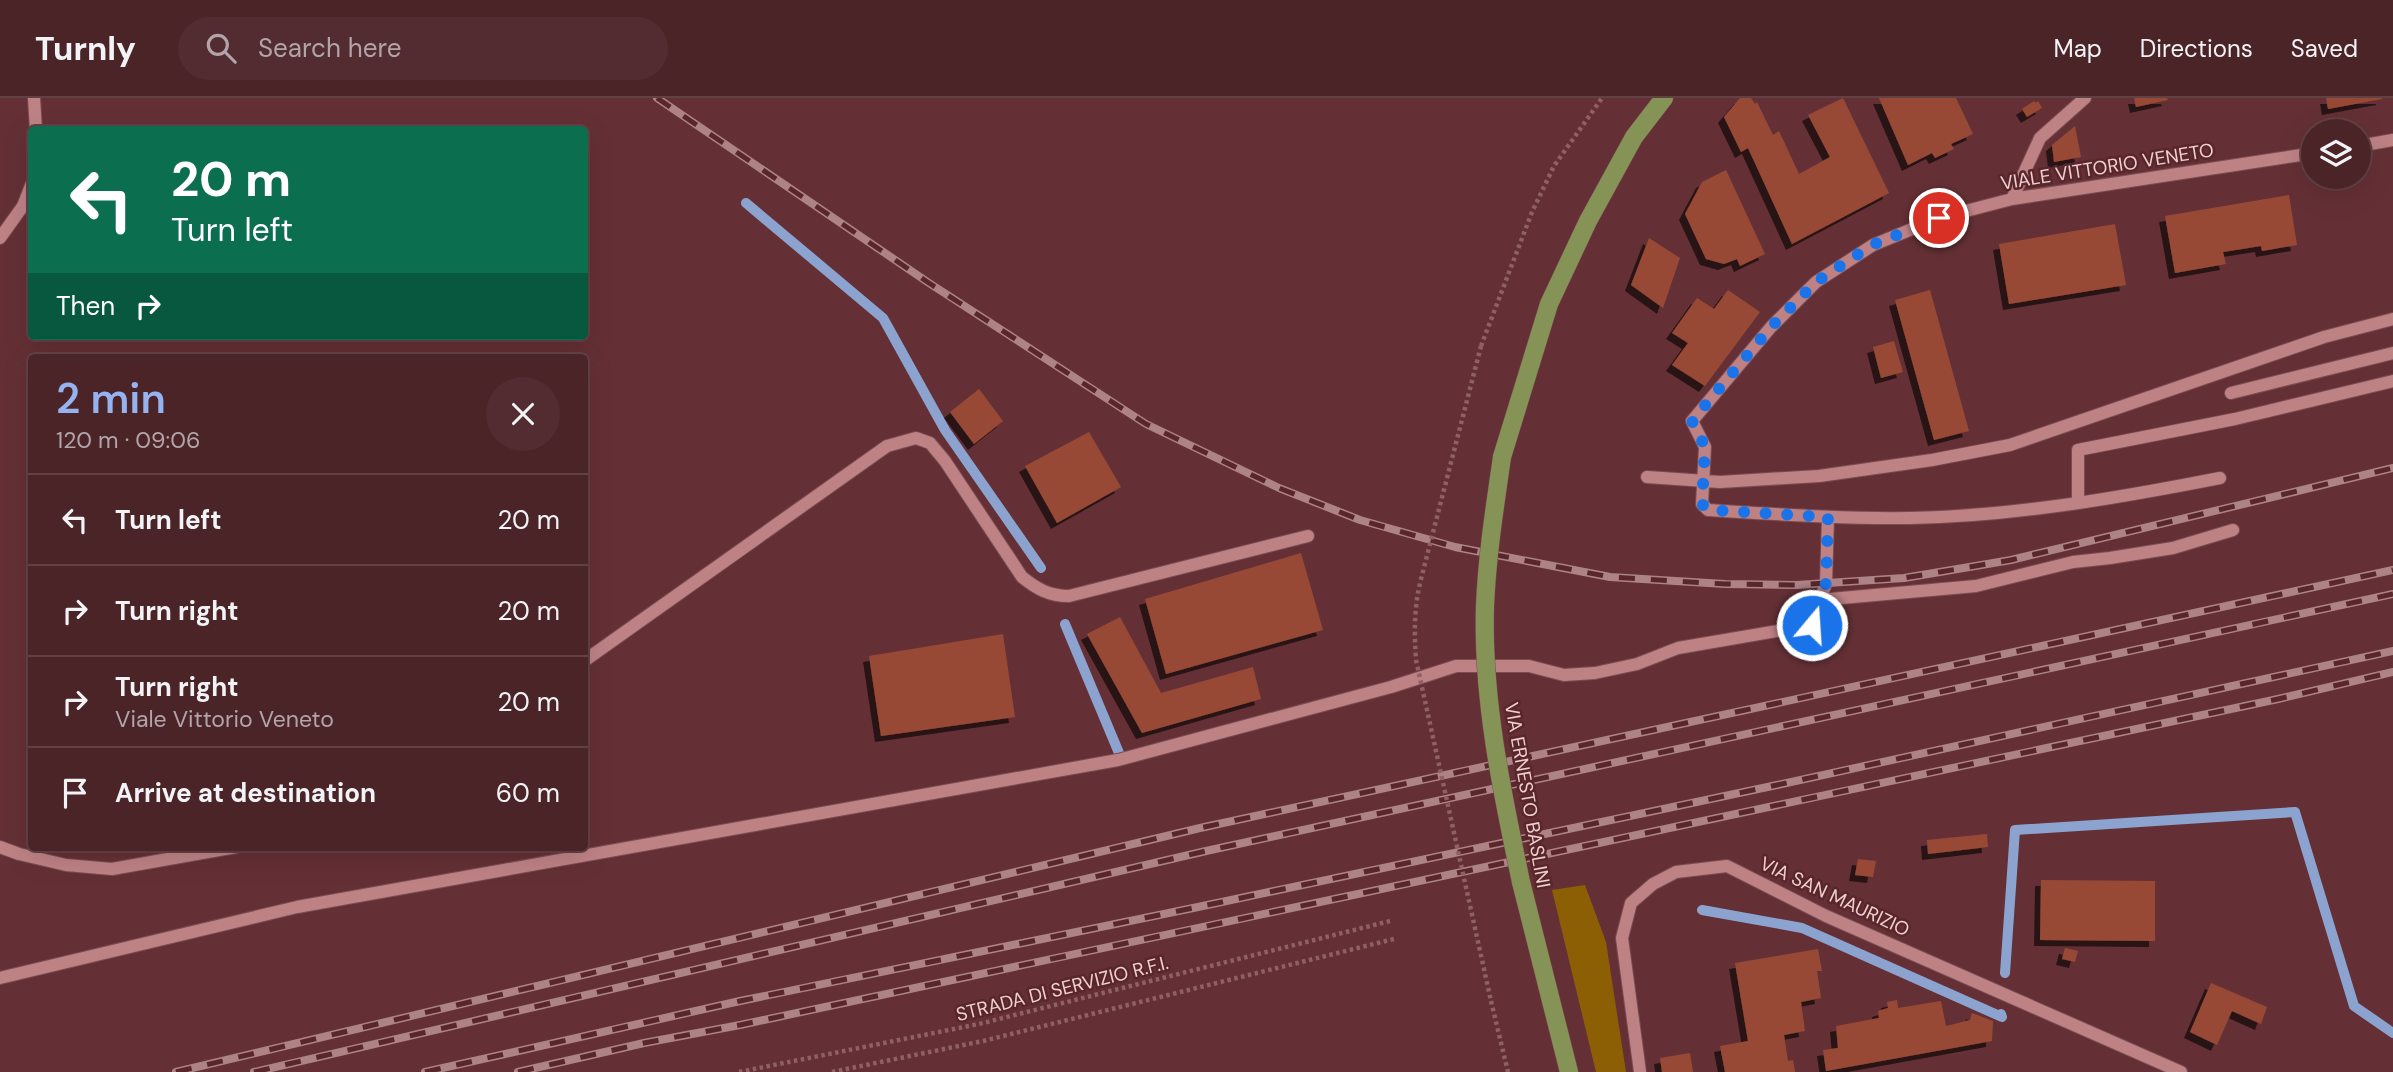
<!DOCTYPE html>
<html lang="en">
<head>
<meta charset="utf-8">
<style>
	:root { --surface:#4b2428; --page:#522c30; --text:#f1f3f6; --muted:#b2a4a8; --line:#624145; --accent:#95b2f1 }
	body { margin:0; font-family:"DM Sans",sans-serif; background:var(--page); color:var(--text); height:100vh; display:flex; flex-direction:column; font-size:26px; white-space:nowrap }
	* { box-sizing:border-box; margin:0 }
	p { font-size:23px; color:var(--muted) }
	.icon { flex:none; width:38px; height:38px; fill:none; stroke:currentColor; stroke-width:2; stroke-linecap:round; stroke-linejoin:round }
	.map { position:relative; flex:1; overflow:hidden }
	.side { position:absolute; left:28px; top:256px; width:560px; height:497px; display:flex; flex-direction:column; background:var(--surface); border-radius:7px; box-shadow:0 7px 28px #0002,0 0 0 2px var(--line) }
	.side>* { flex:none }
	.guide { position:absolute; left:28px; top:28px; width:560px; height:214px; border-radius:7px; box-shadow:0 7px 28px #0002,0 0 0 2px var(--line); background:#0b6e4f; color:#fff; overflow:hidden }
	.buttons { position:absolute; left:2301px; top:21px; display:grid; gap:14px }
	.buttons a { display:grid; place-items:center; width:70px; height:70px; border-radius:50%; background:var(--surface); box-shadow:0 7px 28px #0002,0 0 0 2px var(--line); font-size:35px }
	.pin { position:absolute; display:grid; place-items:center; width:60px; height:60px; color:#fff; margin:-30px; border:4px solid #fff; border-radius:50%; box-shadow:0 2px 7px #0007 }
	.me { position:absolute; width:77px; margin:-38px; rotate:18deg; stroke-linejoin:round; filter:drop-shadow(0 0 5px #0008) }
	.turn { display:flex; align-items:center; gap:24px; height:147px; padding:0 28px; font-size:32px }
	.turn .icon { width:91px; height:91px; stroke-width:2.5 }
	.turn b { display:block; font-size:49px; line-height:60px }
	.then { display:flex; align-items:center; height:66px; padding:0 28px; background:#0003; gap:14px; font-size:26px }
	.round { display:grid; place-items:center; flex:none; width:74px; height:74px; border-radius:37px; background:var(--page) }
	.head { display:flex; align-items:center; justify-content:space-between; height:119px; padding:0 28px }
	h1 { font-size:42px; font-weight:600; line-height:52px; color:var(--accent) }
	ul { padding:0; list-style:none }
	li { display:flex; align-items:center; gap:21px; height:91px; padding:0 28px; border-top:2px solid var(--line) }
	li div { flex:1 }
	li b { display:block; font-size:26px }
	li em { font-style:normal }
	header { display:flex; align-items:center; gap:42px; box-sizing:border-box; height:98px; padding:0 35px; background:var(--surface); border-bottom:2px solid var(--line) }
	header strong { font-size:33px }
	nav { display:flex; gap:38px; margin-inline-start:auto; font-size:24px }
	.search { width:490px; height:63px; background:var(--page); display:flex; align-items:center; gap:18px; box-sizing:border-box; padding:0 24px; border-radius:38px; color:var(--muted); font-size:26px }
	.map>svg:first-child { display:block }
	.forest { fill:#8c5f05 }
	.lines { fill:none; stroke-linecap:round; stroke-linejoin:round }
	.stream { stroke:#8ca3d0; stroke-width:10 }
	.building { fill:#974a36; filter:url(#shadow) }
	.minor-casing { stroke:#794d52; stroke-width:14 }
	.major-casing { stroke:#794d52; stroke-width:19 }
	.path { stroke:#8f6165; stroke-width:4.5; stroke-dasharray:3.5 3.5; stroke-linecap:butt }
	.minor { stroke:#be8285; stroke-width:12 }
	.major { stroke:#869357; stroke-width:18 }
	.rail-casing { stroke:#ad8386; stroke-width:8 }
	.rail { stroke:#58262b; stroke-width:5; stroke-dasharray:16; stroke-linecap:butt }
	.major-bridge-casing { stroke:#794d52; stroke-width:19; stroke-linecap:butt }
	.path-bridge { stroke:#8f6165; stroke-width:4.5; stroke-dasharray:3.5 3.5; stroke-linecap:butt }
	.major-bridge { stroke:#869357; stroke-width:18 }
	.route { stroke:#1a73e8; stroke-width:12; stroke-dasharray:0 21.6 }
	.labels { text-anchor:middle; stroke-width:5; stroke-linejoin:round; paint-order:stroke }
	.street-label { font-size:19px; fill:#efcecf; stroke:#58262b }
</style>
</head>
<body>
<header>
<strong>Turnly</strong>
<div class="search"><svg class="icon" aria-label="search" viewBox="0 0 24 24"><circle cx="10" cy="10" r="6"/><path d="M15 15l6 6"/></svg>Search here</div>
<nav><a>Map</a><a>Directions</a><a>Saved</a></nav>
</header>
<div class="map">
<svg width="2393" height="974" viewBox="0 0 2393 974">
	<defs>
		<filter id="shadow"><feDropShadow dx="-6" dy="6" stdDeviation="0" flood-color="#0009"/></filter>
	</defs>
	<rect width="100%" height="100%" fill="#643035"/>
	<!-- forest -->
	<path class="forest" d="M1585 787 1606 844 1626 974H1596L1552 792Z"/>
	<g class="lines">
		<!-- stream -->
		<path class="stream" d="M746 105 883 220 945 332 1041 470
			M1065 526 1119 655
			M1702 812 1802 830 2002 919 2001 916
			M2005 875 2015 732 2295 714 2354 908 2393 935"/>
	</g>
	<!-- building -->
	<path class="building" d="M1740 0H1751L1755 6 1757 4 1773 37 1779 33 1799 76 1830 59 1808 17 1843 0 1889 95 1792 146 1748 50 1741 54 1724 19Z
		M1879 0H1956L1973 36 1951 46 1954 51 1935 60 1932 55 1908 67Z
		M2134 0H2167L2168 2 2136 9Z
		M2326 0H2382V1L2328 11Z
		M2034 3 2035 5 2038 3 2042 10 2027 19 2022 11Z
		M2075 28 2081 59 2054 64 2052 47Z
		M1726 72 1765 156 1740 168 1737 161 1724 166 1706 161 1685 116 1702 84Z
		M2289 97 2297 147 2262 153 2261 148 2223 154 2226 166 2175 175 2165 118Z
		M2115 126 2126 187 2009 206 1999 146Z
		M1649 140 1680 160 1663 210 1631 187Z
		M1728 192 1760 214 1705 288 1672 267 1688 245 1672 235 1697 200 1714 211Z
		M1930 192 1969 333 1934 342 1895 202Z
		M1894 243 1903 274 1881 280 1873 249Z
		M979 291 1003 323 974 346 950 314Z
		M1089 334 1121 389 1057 425 1025 368Z
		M1301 455 1323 532 1166 576 1145 501Z
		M1120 519 1161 595 1253 569 1261 601 1142 635 1087 536Z
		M1003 536 1015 619 881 638 869 558Z
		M1987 736 1988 749 1928 756 1927 742Z
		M1858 761 1876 763 1873 779 1855 777Z
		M2041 782 2155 783V843L2040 842Z
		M2065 850 2078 853 2075 864 2062 861Z
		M1818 851 1822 873H1817L1821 900 1801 904 1805 933 1784 937 1788 963 1793 962 1795 974H1725L1720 948 1748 943 1735 865Z
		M2211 885 2267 909 2261 926 2232 913 2217 947 2190 934Z
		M1897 902 1898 910 1941 903 1946 928 1970 922 1972 915 1993 923 1992 943 1826 973 1823 952 1838 950 1836 928 1879 920 1878 913 1888 910 1887 904Z
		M1690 955 1693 974H1662L1660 960Z"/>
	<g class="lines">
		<defs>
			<path id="minor" d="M34 0 36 32
				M2359 48 2393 42
				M2012 101 2040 40 2085 0
				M0 140 23 108 32 85
				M2231 295 2393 255
				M1647 379 1720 384 1819 378 1932 362 2010 347 2324 239 2393 221
				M2220 380C2118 400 2014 418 1910 420 1843 421 1775 416 1708 412L1702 406 1705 349 1692 323 1771 229 1816 184 1873 147 1939 120 2012 101 2314 55
				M2078 405V352L2235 321 2393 283
				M1819 502 1976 488 2073 464 2110 460 2173 450 2233 432
				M584 563 887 348 916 340 930 345 945 363 1022 479C1037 491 1049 498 1069 498L1308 438
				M0 749 19 756 66 767 112 771 236 749
				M0 880 297 809 1118 662 1391 589 1456 568H1529L1564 577 1595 575 1637 566 1678 550 1812 527 1826 485 1828 419
				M1640 974 1622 840 1631 805 1653 786 1676 774 1727 768 1826 818 2181 974"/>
			<path id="major" d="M1502 359 1549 206 1588 123 1634 39 1664 0
				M1521 784 1569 974"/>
		</defs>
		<!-- minor casing -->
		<use href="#minor" class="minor-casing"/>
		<!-- major casing -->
		<use href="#major" class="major-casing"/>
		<!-- path -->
		<path class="path" d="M1481 248 1532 114 1554 68 1602 0
			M1491 903 1508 974
			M739 974 979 926 1390 823
			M832 974 983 943 1394 841"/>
		<!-- minor -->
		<use href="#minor" class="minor"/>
		<!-- major -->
		<use href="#major" class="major"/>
		<defs>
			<path id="rail" d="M657 0 929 185 1146 326 1279 390 1360 422 1455 449 1610 479 1725 486 1797 487 1904 480 2011 462 2393 370
				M176 974 1200 730 2393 472
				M254 974 1206 753 2393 496
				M425 974 740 903 1198 809 1777 687 2393 553
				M518 974 644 945 740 927 2278 601 2393 574"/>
		</defs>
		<!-- rail casing -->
		<use href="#rail" class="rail-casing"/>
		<!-- rail -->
		<use href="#rail" class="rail"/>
		<defs>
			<path id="major-bridge" d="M1502 359C1495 408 1487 458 1485 508 1482 601 1502 694 1521 784"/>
		</defs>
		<!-- major-bridge casing -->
		<use href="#major-bridge" class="major-bridge-casing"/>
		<!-- path-bridge -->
		<path class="path-bridge" d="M1481 248 1421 481C1414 509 1414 533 1416 562L1491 903"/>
		<!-- major-bridge -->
		<use href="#major-bridge" class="major-bridge"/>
	</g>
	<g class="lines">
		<!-- route -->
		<path class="route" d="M1812 527 1826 485 1828 419 1708 412 1702 406 1705 349 1692 323 1771 229 1816 184 1872 147 1939 120"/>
	</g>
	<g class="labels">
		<!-- street labels -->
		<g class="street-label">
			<text transform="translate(2107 68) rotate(-9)" y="7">VIALE VITTORIO VENETO</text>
			<text transform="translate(1528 697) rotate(80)" y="7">VIA ERNESTO BASLINI</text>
			<text transform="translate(1835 798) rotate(25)" y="7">VIA SAN MAURIZIO</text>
			<text transform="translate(1062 890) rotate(-14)" y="7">STRADA DI SERVIZIO R.F.I.</text>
		</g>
	</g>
</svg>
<div class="buttons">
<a><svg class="icon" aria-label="layers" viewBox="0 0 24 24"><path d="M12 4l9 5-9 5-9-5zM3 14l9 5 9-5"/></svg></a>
</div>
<div class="pin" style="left:1939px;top:120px;background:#d93025"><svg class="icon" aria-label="arrive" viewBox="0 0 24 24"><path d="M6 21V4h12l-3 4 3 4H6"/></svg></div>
<svg class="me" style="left:1812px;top:527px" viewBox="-20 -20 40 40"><circle r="17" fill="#1a73e8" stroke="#fff" stroke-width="3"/><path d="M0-11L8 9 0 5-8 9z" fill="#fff"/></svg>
<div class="guide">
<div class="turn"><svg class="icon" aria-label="left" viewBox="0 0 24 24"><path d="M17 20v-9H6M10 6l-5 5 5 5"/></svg><div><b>20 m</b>Turn left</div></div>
<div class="then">Then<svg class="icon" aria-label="right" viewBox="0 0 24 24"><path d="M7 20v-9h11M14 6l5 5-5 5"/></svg></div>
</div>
<section class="side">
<div class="head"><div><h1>2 min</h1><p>120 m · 09:06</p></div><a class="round"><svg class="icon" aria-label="close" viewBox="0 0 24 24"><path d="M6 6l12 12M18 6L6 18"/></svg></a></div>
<ul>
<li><svg class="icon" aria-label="left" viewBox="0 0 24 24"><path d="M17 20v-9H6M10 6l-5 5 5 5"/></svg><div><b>Turn left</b></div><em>20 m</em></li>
<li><svg class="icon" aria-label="right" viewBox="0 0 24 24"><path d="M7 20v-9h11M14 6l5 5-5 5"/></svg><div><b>Turn right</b></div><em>20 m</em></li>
<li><svg class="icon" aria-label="right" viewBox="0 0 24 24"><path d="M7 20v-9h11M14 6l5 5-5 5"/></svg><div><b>Turn right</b><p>Viale Vittorio Veneto</p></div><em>20 m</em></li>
<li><svg class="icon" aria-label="arrive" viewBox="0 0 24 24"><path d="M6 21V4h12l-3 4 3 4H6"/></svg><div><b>Arrive at destination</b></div><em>60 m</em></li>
</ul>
</section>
</div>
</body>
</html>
